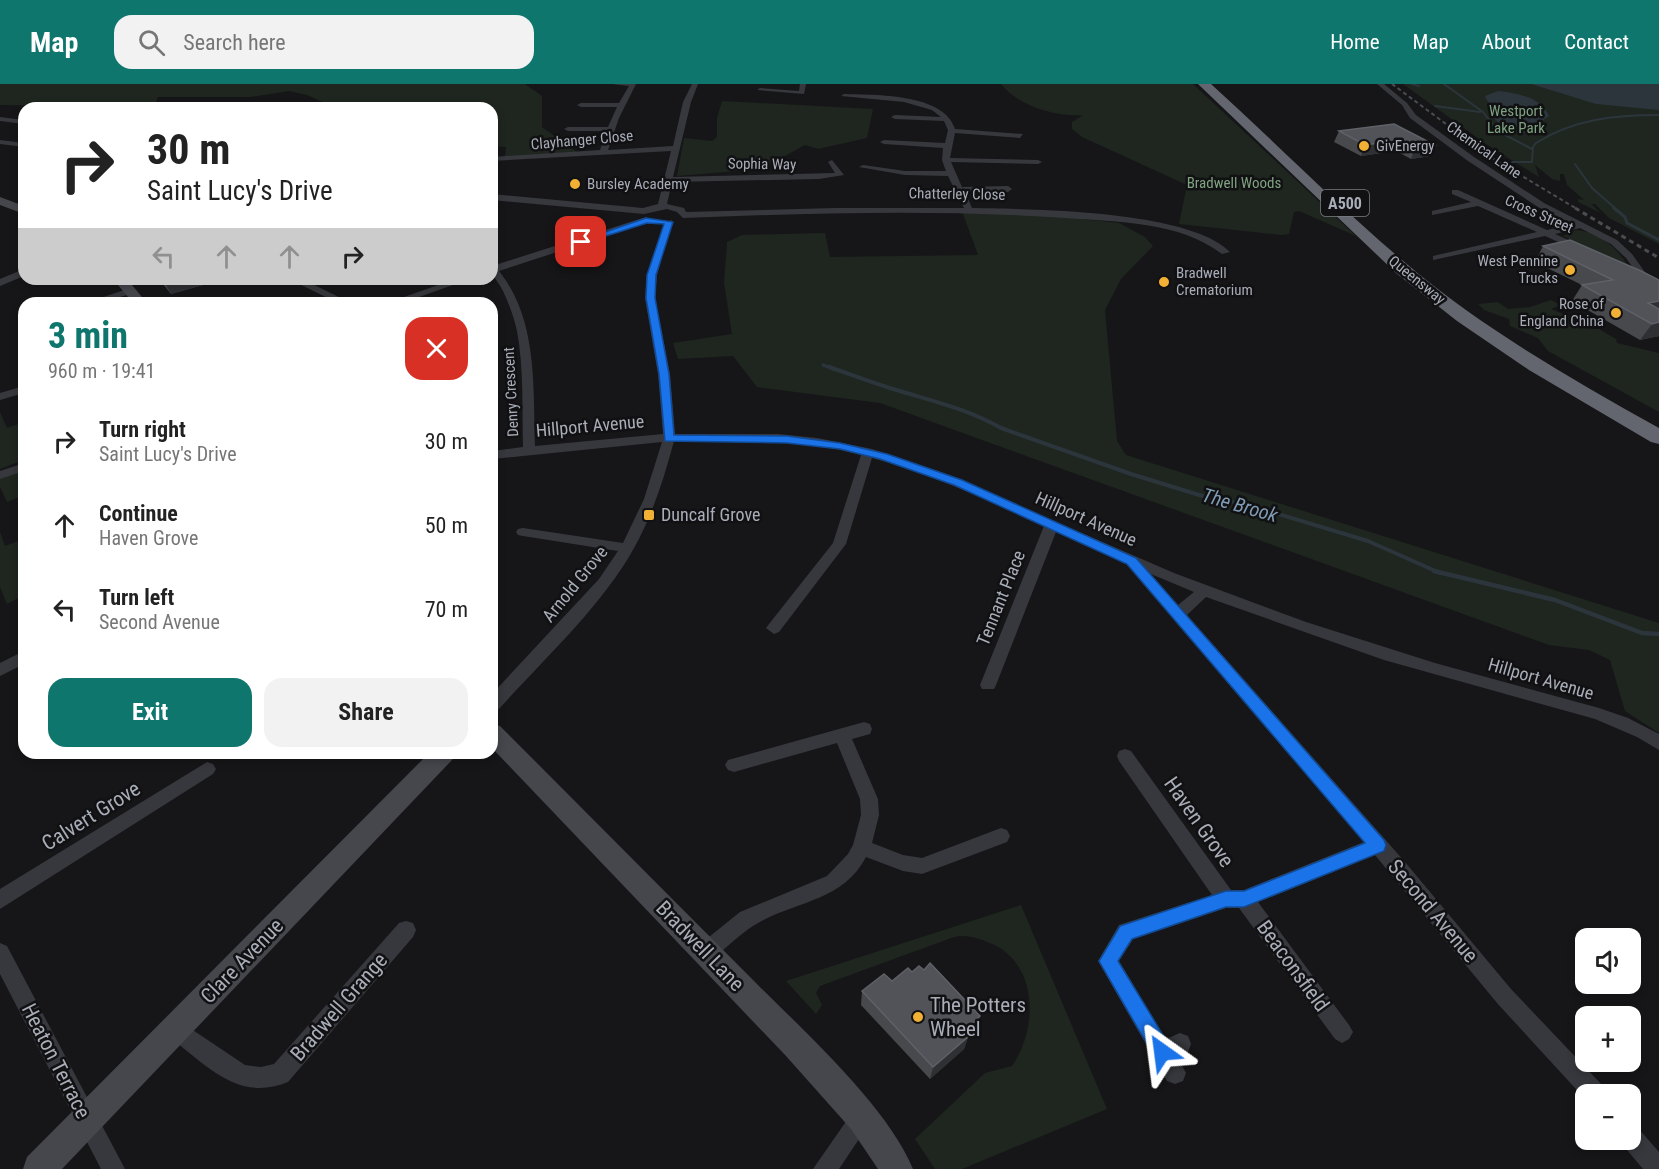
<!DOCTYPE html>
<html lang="en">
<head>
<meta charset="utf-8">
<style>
	:root { --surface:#fff; --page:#f2f2f2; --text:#222; --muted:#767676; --accent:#0f766e }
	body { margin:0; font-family:"Roboto Condensed",sans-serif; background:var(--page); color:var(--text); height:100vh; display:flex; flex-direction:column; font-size:22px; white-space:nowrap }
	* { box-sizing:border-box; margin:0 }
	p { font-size:20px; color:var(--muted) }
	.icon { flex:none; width:33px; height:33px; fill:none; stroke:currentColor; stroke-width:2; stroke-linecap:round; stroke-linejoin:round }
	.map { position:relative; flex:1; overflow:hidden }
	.panel { position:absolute; left:18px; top:213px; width:480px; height:462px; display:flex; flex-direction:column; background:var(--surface); border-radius:18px; box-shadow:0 3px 9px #0003 }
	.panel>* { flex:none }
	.banner { position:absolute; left:18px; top:18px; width:480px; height:183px; border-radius:18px; box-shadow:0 3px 9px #0003; background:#fff; color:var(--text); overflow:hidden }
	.controls { position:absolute; left:1575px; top:844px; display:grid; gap:12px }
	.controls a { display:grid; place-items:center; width:66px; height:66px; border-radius:12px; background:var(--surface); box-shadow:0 3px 9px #0003; font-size:30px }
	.pin { position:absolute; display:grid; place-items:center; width:51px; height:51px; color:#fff; margin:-26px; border-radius:12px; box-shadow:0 3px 9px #0006 }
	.me { position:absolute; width:66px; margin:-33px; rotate:329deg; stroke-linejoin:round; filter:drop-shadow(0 0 4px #0008) }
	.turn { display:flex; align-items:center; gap:21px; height:126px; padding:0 30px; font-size:27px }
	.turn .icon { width:78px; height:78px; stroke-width:2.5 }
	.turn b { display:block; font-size:42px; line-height:51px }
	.lanes { display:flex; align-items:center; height:57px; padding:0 30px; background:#0003; justify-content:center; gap:30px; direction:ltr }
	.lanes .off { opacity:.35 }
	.round { display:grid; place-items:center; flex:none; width:63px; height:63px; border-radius:18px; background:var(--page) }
	.summary { display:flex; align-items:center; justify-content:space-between; height:102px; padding:0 30px }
	h1 { font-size:36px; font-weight:700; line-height:45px; color:var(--accent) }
	.button { display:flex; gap:12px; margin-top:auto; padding:12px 30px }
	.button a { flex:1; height:69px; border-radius:18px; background:var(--accent); color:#fff; font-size:24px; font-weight:700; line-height:69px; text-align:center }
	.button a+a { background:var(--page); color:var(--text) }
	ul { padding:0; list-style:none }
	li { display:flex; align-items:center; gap:18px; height:84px; padding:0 30px }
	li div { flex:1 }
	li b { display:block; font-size:22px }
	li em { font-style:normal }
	header { display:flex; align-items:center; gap:36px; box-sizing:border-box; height:84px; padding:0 30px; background:var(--accent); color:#fff }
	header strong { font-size:28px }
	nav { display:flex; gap:33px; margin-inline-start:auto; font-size:21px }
	.search { width:420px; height:54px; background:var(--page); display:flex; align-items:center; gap:15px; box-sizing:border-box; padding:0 21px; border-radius:18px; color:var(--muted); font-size:22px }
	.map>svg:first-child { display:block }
	.green { fill:#1e261f }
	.water { fill:#2c353c }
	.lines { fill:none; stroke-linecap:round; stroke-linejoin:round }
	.stream-far3 { stroke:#2c353c; stroke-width:2 }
	.stream-far2 { stroke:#2c353c; stroke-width:3 }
	.stream-far1 { stroke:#2c353c; stroke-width:4 }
	.stream { stroke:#2c353c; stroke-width:4.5 }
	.street { fill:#37383d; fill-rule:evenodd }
	.secondary { fill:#45474d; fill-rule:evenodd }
	.highway { fill:#63666e; fill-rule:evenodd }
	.rail-far1 { stroke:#4a4c52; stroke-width:2; stroke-dasharray:4 3; stroke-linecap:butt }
	.rail { stroke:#4a4c52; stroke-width:3; stroke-dasharray:5 4; stroke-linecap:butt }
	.wall { fill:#47494d }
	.shaded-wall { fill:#2f3033 }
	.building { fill:#525359; stroke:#5f6168; stroke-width:1.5 }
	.route { fill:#1a73e8; stroke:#114b97; stroke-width:1.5 }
	.poi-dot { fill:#f2b134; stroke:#111113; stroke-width:2 }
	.labels { text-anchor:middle; stroke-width:5; stroke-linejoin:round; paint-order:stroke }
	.far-park-label { font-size:15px; fill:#7fa381; stroke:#111113 }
	.far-street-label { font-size:15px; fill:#a8adb8; stroke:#111113 }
	.far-poi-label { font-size:15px; fill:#a8adb8; stroke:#111113; text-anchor:start }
	.shield { fill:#111113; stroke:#7b7e86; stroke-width:1.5 }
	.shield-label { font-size:16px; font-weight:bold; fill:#a8adb8 }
	.street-label { font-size:18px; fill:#a8adb8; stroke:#111113 }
	.poi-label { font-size:18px; fill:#a8adb8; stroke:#111113; text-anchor:start }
	.water-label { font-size:20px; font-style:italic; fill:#7f9bb3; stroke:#111113 }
	.near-street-label { font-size:21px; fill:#a8adb8; stroke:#111113 }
	.near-poi-label { font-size:21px; fill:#a8adb8; stroke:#111113; text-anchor:start }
</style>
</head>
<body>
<header>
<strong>Map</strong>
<div class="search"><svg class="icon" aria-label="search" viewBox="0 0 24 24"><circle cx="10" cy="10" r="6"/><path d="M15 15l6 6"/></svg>Search here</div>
<nav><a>Home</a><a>Map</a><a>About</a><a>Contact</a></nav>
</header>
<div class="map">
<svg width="1659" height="1085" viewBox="0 0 1659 1085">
	<rect width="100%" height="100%" fill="#161618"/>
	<!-- green -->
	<path class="green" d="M0 0H525L542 12V43L577 68 505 73 506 63 492 62V24H381L382 22 327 20 307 11 289 7 250 13H158L154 23 0 21Z
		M1001 0H1193L1356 152 1299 127 1294 128 1289 150 1282 151 1179 140 1187 101 1082 53 1072 45V38L1083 31C1056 33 1018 22 1001 0Z
		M1403 0H1659V160L1609 134 1595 120H1591L1601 129 1578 118V115L1584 116 1567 101 1564 90H1560V97L1552 95 1535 81 1539 93 1486 60Z
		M722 17 873 25 867 54 818 65 805 61 761 85 677 92 684 54 712 57 717 53V34Z
		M962 127 1016 128 1119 139 1145 153 1153 162 1121 195 1105 226 1117 357 1126 371 1659 539V649L1625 627 1610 576 1589 566 1549 561 880 319 757 303 733 272 678 275 673 259 732 250 724 199 727 158 742 151 825 149 830 173 978 171Z
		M1576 146C1600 148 1616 163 1629 183L1563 152Z
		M1551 216 1561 221 1551 225 1585 239 1591 245H1599L1616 255 1617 259 1659 269V328L1548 267 1538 254 1510 242 1509 235 1484 226 1478 220 1498 218 1508 225 1530 223Z
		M0 328 7 344 24 338V376L0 385Z
		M24 386V433L17 416 19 413 7 418 0 403V394Z
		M0 448 5 462 24 455V511L7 520 0 503Z
		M1021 821 1107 1025 962 1085H935L915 1055 985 989 1012 982C1038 945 1039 879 990 859 978 854 966 850 954 853L820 902 816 909 822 921 816 930 786 897Z"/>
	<!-- water -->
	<path class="water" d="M1531 0H1659V26L1596 20Z
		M1498 7C1517 9 1541 13 1549 32L1524 49H1509L1488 28 1491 24 1485 12Z"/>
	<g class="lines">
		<!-- stream-far3 -->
		<path class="stream-far3" d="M1412 0 1419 2
			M1444 0 1483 28 1494 42 1507 52 1532 65
			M1435 22 1480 28
			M1512 78H1532L1533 63 1536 59C1574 35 1615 31 1659 31
			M1575 80 1592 104 1616 125"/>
		<!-- stream-far2 -->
		<path class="stream-far2" d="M1614 124 1625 133 1627 139 1659 156
			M823 281 834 285"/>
		<!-- stream-far1 -->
		<path class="stream-far1" d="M829 283C853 291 876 300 900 307 936 318 967 325 1001 344L1131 390 1209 414 1245 420 1368 457 1440 489"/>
		<!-- stream -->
		<path class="stream" d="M1434 487 1555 516 1642 549 1659 550"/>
		<!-- street -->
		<path class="street" d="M612 0H636L619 34 608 66 673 62 683 18 692 0H698L691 18 673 93 835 89 828 78 832 76 844 91 819 95 672 98 667 120 684 124 686 128 835 124H964L948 92 905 91 859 83 863 81 905 87H946L942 76 943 64 884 60 880 58 884 56 945 59 948 46 944 37 895 35 891 33 895 31 941 33 932 26 904 18 841 12 844 10C875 11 944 9 955 45L1023 50 1020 54 955 49 950 74 1038 76 1042 78 1038 80 951 78 962 103 1008 102 1012 105 1008 108H965L972 124C1031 125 1190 126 1230 168L1222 170C1179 137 1117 138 1065 134 938 125 810 129 683 134L677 128 667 125 644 130 492 116V110L643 124 658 120 671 67 492 77V73L600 66 607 47H568L564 45 568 43H608L617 23H581L577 21 581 19H619L629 2Z
			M800 0H806L804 10 757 6 760 4 799 7Z
			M1377 0H1384L1407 19 1416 31 1474 73 1544 119 1617 156 1632 170 1647 191 1659 200V208L1641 195 1626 174 1611 160 1580 144 1555 150 1584 163 1586 165 1581 168 1545 152 1433 176V172L1537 148 1478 122 1432 131V127L1471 118 1452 110V106H1458L1547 146 1573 140 1538 123 1468 77 1410 34 1402 21Z
			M0 33 24 36V40L0 37Z
			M0 56 24 59V63L0 60Z
			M646 133 650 136 649 138 499 187C538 236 533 302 535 362L663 350 658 290 645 214 647 191 665 138 672 136 657 191 655 214 670 290 675 350H778L817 354 872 365 941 388 1174 489 1306 538 1435 579 1599 624 1628 634 1659 650V666L1637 653 1595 635 1384 576 1206 513 1187 531 1405 778 1511 905 1604 1003 1607 1011H1586V1016L1497 919 1375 771 1258 818 1349 941 1353 948 1349 955 1342 959 1335 955 1239 824H1226L1133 855 1119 877 1166 955 1180 949 1188 952 1191 960 1188 968 1177 972 1186 989 1183 997 1175 1000 1167 997 1098 877 1119 841 1212 811 1119 677 1117 672 1119 667 1125 665 1131 667 1231 806H1244L1364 758 1126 480 1056 448 996 601 994 605H982L980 601 1044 442C988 416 932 390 872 374L846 460 779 548 774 550 766 544 769 540 833 459 861 371C801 354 736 354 674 357 664 394 653 430 634 464 603 521 542 577 498 626L492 627V610L599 495 618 467 523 452 518 451 516 448 518 445 523 444 623 459 644 415 662 358 492 375V367L523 363C522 325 524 285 517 247 514 233 509 220 503 207 498 197 492 194 492 182ZM1151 490 1194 508 1178 521Z
			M24 185V192L0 202V195Z
			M289 195H302L351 219H338Z
			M455 195H470L402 219H387Z
			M130 204 133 205V209L101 219H86Z
			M24 302V309L0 316V309Z
			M24 379V387L0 395V387Z
			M24 567V580L0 592V579Z
			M864 638 870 640 872 645 870 650 852 655 878 715 879 731 872 759 903 771 922 774 1001 744 1007 746 1010 752 1007 758 922 790 903 787 866 773C842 819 792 817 753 842 739 851 726 864 713 875L706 878 699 875 696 868 699 861 740 828 827 792 848 770 853 761 861 731 860 715 837 659 734 688 728 686 725 681 728 676Z
			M207 678 213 680 216 685 213 690 0 825V805Z
			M406 837 413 839 416 846 413 853 288 998C237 1019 206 980 168 952L164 945 168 938 175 934 245 981 261 983 274 980 399 839Z
			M0 859 7 862 125 1085H101L0 890Z
			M862 1023 870 1026 873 1034 839 1085H813L854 1026Z
			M1630 1041 1638 1044 1659 1068V1085H1643L1622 1060 1620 1056H1630Z"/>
		<!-- secondary -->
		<path class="secondary" d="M0 113 24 122V130L0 121Z
			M113 195H127L147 219H133Z
			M492 640 500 642C585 727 670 813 755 898 803 946 888 1023 913 1085H878L851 1045 786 972 492 664Z
			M429 669H456L452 676 62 1085H23L27 1073Z"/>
		<!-- highway -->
		<path class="highway" d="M1198 0H1211C1277 60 1340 124 1408 181 1485 246 1572 295 1659 344V360L1651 358 1529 286 1457 237 1396 189Z"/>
		<!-- rail-far1 -->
		<path class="rail-far1" d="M1392 0 1492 74 1577 125"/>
		<!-- rail -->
		<path class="rail" d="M1575 124 1659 174"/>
	</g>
	<!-- wall -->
	<path class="wall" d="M1394 40 1430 72 1411 75 1396 67 1361 72 1334 58 1339 47Z
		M1543 162 1659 196V252L1640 256 1572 217 1582 201 1535 178Z
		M159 195H204L201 196 203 201 171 210Z
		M892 897 976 945 968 953 964 965 930 995 861 921 862 907Z"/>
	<!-- shaded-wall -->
	<path class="shaded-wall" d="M1401 56 1396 67 1361 72 1365 61Z
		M1435 61 1430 72 1411 75 1415 64Z
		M173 195H204L201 196 203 201 171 210 164 197Z
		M1659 217V231L1648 219Z
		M1659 238V252L1640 256 1652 240Z
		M980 932 976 945 968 953 964 965 930 995 933 983 964 948Z"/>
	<!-- building -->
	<path class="building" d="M1394 40 1435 61 1415 64 1401 56 1365 61 1339 47Z
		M1570 156 1641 187 1659 196V217L1648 219 1659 225V238L1652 240 1582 201 1613 196 1543 162Z
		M162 195H173L164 197Z
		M930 879 980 932 964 948 969 952 933 983 862 907 884 890 892 897 908 884 912 888 919 882 924 886Z"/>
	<!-- route -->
	<path class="route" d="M646 134 673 138 656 191 655 214 669 290 674 351 787 352 840 359 887 370 962 396 1136 474 1384 756 1386 761 1384 767 1244 823H1226L1132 855 1118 877 1169 961 1172 968 1169 974 1162 977 1155 974 1099 877 1120 842 1226 807H1244L1365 759 1127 480 954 401 880 375 840 365 787 359 665 357 659 290 646 214 647 191 664 140 647 139 584 159 576 158Z"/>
	<!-- markers -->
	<g class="poi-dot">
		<circle cx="1364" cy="62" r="6"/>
		<circle cx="575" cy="100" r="6"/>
		<circle cx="1570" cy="186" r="6"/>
		<circle cx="1164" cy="198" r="6"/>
		<circle cx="1616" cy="229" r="6"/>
		<rect x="643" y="425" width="12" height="12" rx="3"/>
		<circle cx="918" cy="933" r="6"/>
	</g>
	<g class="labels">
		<!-- far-park labels -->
		<g class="far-park-label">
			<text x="1516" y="32">Westport<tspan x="1516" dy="17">Lake Park</tspan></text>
			<text x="1234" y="104">Bradwell Woods</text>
		</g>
		<!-- far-street labels -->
		<g class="far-street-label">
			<text transform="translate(582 56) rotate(-5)" y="5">Clayhanger Close</text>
			<text transform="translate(1484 66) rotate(35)" y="5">Chemical Lane</text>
			<text transform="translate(762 80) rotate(1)" y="5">Sophia Way</text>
			<text transform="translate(957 110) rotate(1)" y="5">Chatterley Close</text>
			<text transform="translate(1539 130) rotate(24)" y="5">Cross Street</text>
			<text transform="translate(1417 196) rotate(39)" y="5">Queensway</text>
			<text transform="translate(511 308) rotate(-93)" y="5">Denry Crescent</text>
		</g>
		<!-- far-poi labels -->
		<g class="far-poi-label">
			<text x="1376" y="67">GivEnergy</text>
			<text x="587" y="105">Bursley Academy</text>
			<text x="1558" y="182" text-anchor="end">West Pennine<tspan x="1558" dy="17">Trucks</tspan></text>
			<text x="1176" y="194">Bradwell<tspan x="1176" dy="17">Crematorium</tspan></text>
			<text x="1604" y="225" text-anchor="end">Rose of<tspan x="1604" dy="17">England China</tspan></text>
		</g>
		<!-- shield labels -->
		<rect class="shield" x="1321" y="106" width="48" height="26" rx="4.5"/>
		<g class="shield-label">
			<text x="1345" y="125">A500</text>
		</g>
		<!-- street labels -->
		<g class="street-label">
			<text transform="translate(590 342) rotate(-5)" y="6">Hillport Avenue</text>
			<text transform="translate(1086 435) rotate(24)" y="6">Hillport Avenue</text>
			<text transform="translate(575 500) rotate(-51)" y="6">Arnold Grove</text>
			<text transform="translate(1001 514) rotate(-68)" y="6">Tennant Place</text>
			<text transform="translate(1541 595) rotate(16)" y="6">Hillport Avenue</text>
		</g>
		<!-- poi labels -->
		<g class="poi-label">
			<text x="661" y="437">Duncalf Grove</text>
		</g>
		<!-- water labels -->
		<g class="water-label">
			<text transform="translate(1240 421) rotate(16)" y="7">The Brook</text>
		</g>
		<!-- near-street labels -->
		<g class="near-street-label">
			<text transform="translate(91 732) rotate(-32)" y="7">Calvert Grove</text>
			<text transform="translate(1199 738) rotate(55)" y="7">Haven Grove</text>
			<text transform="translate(1433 827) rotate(50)" y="7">Second Avenue</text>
			<text transform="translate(700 862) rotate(46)" y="7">Bradwell Lane</text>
			<text transform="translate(242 877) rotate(-46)" y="7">Clare Avenue</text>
			<text transform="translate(1293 882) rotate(54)" y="7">Beaconsfield</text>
			<text transform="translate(339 923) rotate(-49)" y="7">Bradwell Grange</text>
			<text transform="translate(56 977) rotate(63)" y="7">Heaton Terrace</text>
		</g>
		<!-- near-poi labels -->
		<g class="near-poi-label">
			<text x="930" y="928">The Potters<tspan x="930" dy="24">Wheel</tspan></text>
		</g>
	</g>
</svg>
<div class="controls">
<a><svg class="icon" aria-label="sound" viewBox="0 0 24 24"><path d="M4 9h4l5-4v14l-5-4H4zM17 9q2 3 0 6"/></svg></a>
<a>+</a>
<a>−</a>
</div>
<div class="pin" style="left:581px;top:158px;background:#d93025"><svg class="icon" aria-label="arrive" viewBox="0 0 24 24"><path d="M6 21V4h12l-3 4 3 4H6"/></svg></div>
<svg class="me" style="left:1162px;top:968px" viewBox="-20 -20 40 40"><path d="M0-17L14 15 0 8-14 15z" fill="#1a73e8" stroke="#fff" stroke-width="4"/></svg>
<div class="banner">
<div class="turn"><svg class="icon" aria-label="right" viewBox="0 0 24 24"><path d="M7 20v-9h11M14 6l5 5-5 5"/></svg><div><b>30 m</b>Saint Lucy's Drive</div></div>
<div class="lanes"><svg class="icon off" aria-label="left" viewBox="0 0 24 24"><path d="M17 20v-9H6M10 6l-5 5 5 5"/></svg><svg class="icon off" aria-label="ahead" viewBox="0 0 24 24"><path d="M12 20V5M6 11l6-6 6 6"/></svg><svg class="icon off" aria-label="ahead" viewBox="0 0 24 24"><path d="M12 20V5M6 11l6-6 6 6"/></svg><svg class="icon" aria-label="right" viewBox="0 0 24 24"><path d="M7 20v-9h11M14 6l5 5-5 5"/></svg></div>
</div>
<section class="panel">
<div class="summary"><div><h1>3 min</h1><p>960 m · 19:41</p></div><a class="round" style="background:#d93025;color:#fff"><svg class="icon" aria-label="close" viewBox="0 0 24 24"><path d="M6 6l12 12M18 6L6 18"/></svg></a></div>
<ul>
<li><svg class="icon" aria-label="right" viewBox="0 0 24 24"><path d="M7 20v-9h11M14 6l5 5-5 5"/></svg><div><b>Turn right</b><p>Saint Lucy's Drive</p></div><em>30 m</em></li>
<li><svg class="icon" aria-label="ahead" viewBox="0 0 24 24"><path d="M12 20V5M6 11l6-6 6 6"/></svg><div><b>Continue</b><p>Haven Grove</p></div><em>50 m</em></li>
<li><svg class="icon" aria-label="left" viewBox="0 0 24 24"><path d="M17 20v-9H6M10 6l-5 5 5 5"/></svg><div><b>Turn left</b><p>Second Avenue</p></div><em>70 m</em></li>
</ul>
<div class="button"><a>Exit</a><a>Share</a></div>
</section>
</div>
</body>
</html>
